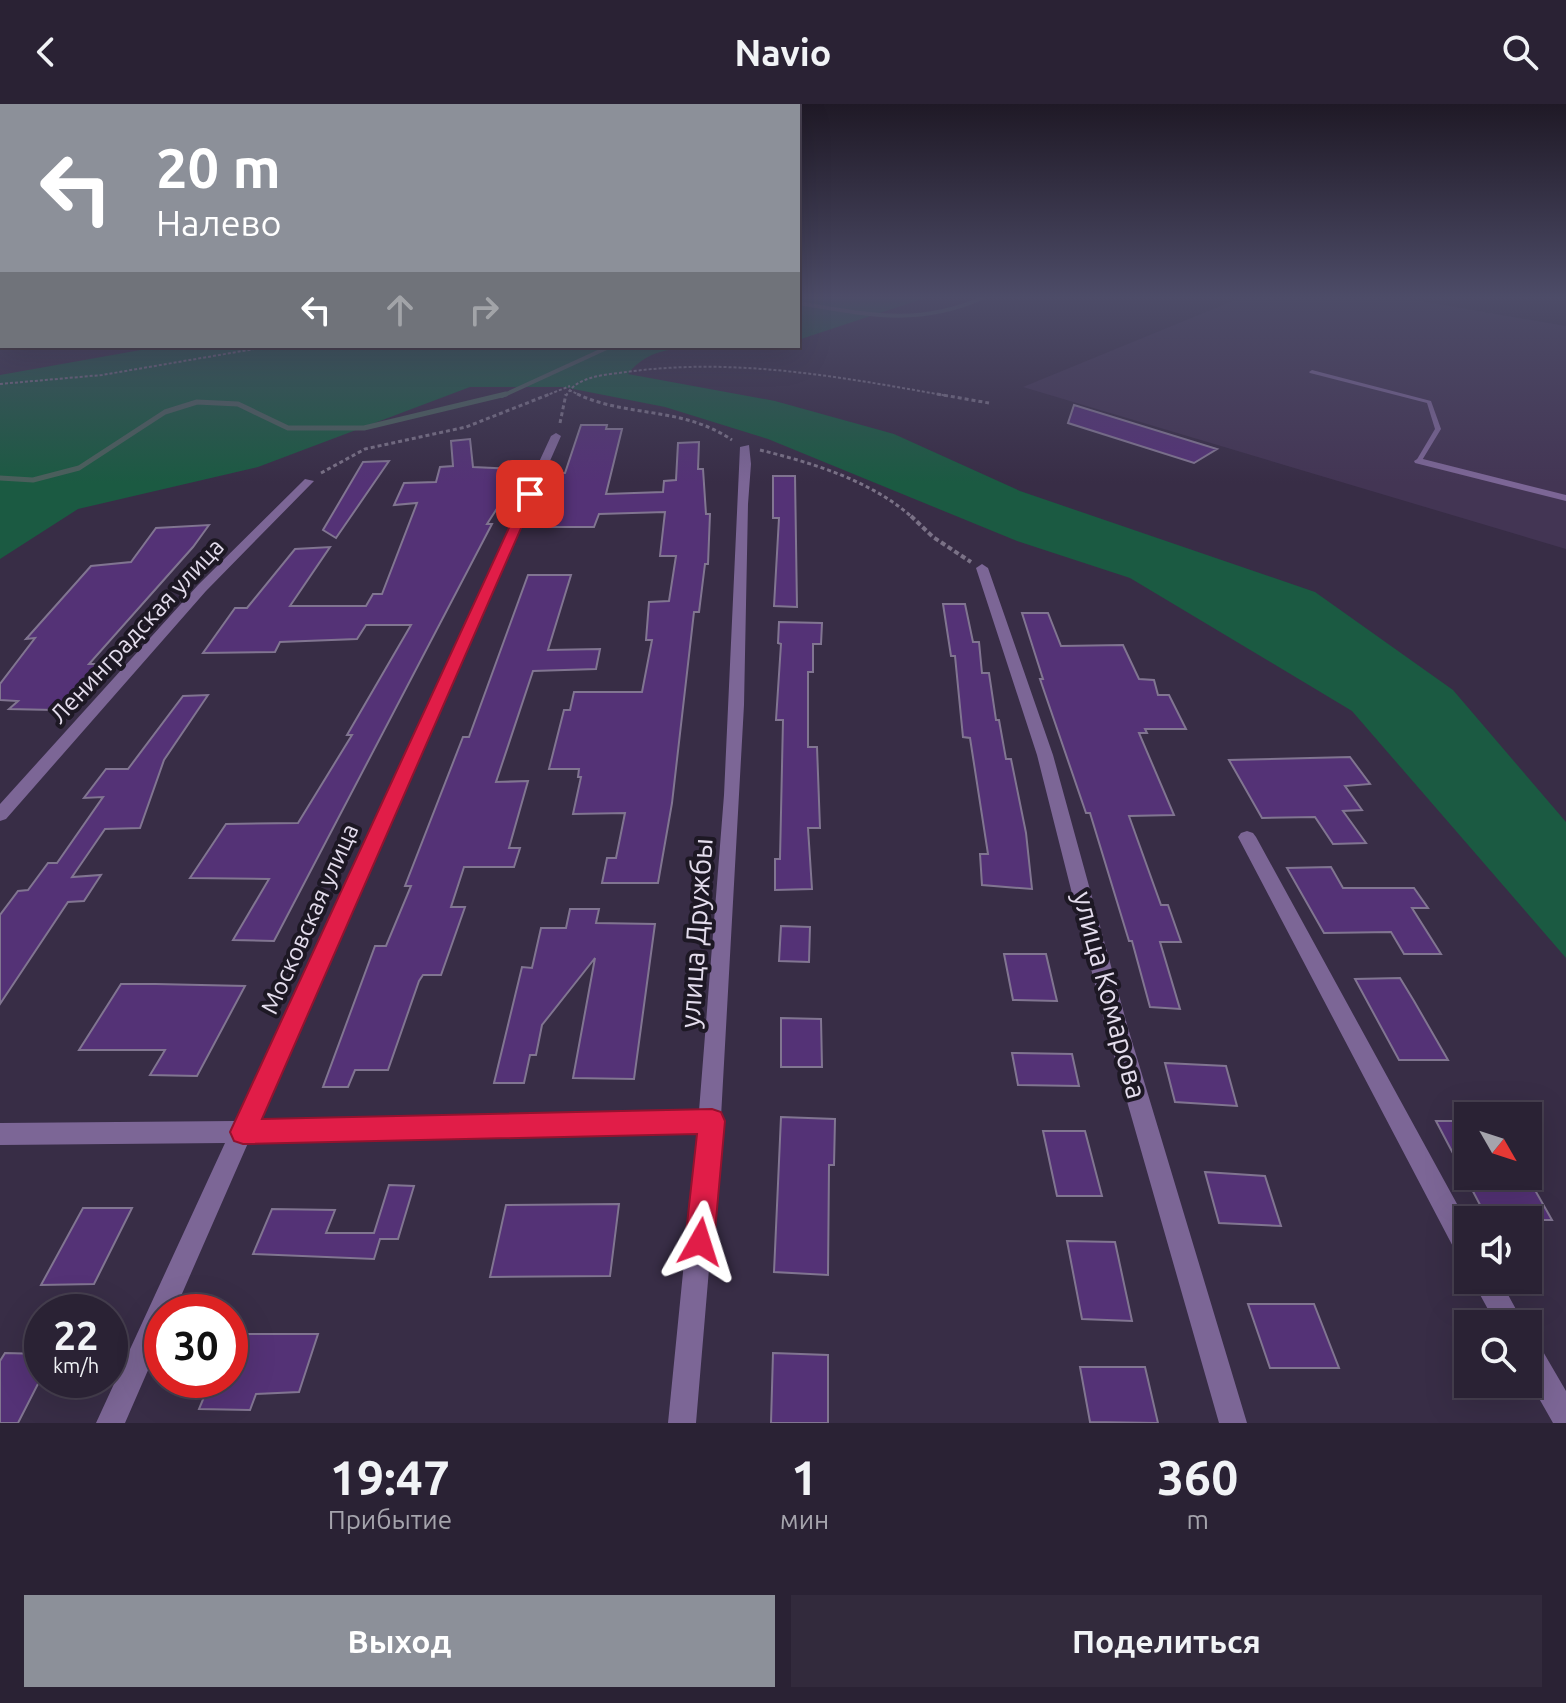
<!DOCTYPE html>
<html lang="ru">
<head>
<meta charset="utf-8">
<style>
	:root { --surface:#2a2234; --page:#322a3c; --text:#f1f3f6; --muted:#a5a4ac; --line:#463f4f; --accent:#8c9099 }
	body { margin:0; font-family:Ubuntu,sans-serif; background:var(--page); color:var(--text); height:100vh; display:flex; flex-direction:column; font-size:30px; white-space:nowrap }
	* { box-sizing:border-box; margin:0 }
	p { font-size:26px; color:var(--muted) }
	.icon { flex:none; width:44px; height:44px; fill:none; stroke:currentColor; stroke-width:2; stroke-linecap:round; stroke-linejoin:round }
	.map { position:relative; height:1319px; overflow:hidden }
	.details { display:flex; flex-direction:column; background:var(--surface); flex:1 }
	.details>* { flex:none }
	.top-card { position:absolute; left:0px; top:0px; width:800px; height:244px; box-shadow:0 8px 32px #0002,0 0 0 2px var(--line); background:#8c9099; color:#fff; overflow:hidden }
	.needle { width:52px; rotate:129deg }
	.fabs { position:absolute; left:1454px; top:998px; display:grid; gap:16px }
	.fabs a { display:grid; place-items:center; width:88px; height:88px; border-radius:0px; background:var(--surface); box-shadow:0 8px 32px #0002,0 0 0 2px var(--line); font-size:40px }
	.speed { position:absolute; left:24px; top:1190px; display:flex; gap:16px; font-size:40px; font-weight:700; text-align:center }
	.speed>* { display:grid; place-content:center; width:104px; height:104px; border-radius:50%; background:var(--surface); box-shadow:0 8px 32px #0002,0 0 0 2px var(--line); line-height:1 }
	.speed small { font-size:20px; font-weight:400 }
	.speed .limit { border:12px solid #d22; background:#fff; color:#111 }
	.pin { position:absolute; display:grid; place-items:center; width:68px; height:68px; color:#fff; margin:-34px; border-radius:16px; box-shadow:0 4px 12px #0006 }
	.me { position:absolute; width:88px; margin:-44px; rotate:6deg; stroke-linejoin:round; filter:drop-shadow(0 0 6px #0008) }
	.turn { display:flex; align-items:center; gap:28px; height:168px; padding:0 24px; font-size:36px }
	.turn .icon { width:104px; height:104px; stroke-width:2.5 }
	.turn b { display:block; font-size:56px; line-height:68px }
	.lanes { display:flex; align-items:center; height:76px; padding:0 24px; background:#0003; justify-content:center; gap:40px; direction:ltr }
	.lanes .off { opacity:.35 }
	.eta { display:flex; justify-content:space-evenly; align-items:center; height:136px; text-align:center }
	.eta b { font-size:48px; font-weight:700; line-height:56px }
	.cta { display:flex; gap:16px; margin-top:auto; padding:16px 24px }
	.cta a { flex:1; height:92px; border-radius:0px; background:var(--accent); color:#fff; font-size:32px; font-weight:700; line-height:92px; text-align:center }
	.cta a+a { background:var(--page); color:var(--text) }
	header { display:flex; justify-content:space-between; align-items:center; height:104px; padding:0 24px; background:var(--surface); font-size:36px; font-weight:700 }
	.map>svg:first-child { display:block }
	.built { fill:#433554 }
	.green { fill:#1b5a42 }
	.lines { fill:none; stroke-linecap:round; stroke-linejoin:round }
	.stream-far1 { stroke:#4a5f5b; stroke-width:4 }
	.stream { stroke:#4a5f5b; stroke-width:5 }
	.building { fill:#543276; stroke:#817591; stroke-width:2 }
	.path-far2 { stroke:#7a7186; stroke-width:2; stroke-dasharray:3 2; stroke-linecap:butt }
	.path-far1 { stroke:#7a7186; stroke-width:3; stroke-dasharray:4 3; stroke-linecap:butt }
	.path { stroke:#7a7186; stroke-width:4; stroke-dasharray:5 3; stroke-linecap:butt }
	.lane { fill:#7c6696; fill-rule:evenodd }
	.street { fill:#7c6696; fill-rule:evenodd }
	.route { fill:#e11d48; stroke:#92132f; stroke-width:2 }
	.labels { text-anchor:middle; stroke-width:8; stroke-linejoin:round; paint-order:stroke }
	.street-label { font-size:24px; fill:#e4dded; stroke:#1d1824 }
	.near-street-label { font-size:28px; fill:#e4dded; stroke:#1d1824 }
</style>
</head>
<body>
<header><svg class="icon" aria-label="back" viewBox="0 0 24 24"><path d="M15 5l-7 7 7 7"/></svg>Navio<svg class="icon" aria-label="search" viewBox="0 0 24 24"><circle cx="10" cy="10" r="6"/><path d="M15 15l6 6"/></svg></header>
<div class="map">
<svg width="1566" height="1319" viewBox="0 0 1566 1319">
	<rect width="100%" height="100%" fill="#382d46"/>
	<!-- built -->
	<path class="built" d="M1240 194H1403L1566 222V445L1023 283Z"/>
	<!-- green -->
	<path class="green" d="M798 194H925L798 236Z
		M163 242H701C674 244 646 246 628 270L775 297 894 330 1020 387 1315 488 1453 586 1566 718V854L1352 607 1130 474 1017 437 768 335 665 303 563 283H470L258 363 78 405 0 455V271Z"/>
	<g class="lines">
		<!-- stream-far1 -->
		<path class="stream-far1" d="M798 199C865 210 917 223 982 194
			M502 292 611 242"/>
		<!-- stream -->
		<path class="stream" d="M0 374 33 376 79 364 165 308 197 298 238 300 288 324H364L506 290"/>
	</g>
	<!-- building -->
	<path class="building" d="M1074 301 1217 345 1194 359 1068 319Z
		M581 321H607L606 325H622L606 390 663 388 664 377 676 376 678 339 699 338 698 365H703L706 410H710L708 460H705L699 508H694L672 699 658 779H602L607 754H616L625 709 573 710 581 673H578L579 665H549L564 606H570L574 588H642L652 536H646L649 498 669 497 676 452H660L665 408 599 410 594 423H547L562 389H549L557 369H565Z
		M470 335 473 363 515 365 513 369H520L487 420H492L274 837 233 836 269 775 190 774 226 720 298 719 352 631H347L411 521H366L357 535 280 538 275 548 203 549 235 504H247L295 445 330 443 290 502H366L373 490H382L417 399 394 401 404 379 436 378 440 363 453 362 451 337Z
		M389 357 336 434 323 426 363 358Z
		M773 372H795L797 503 774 502 779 414H773Z
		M209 421 193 443 89 560H101L55 606 9 605 18 597 0 596V580L35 534 26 535 91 462 131 458 156 424Z
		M528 471H571L548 546 600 545 596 565 533 567 496 678 528 677 509 744H520L514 763H464L451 803H465L441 871H423L419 877 388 966H355L348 983H323L375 842H386L411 782H405L463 633H469Z
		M943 500H965L973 538H979L982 569H989L996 616H999L1006 655H1011L1026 729 1032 785 982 781 980 750H988L970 634 963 633 955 552H951Z
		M1022 509H1048L1061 542 1123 541 1139 575 1154 576 1158 591H1169L1186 625H1145L1147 629H1139L1174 711 1129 712 1161 801H1168L1181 838H1160L1180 905 1150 903 1132 837H1129L1090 709H1086L1040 575H1043Z
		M779 518 822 519 821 540H813V568H808V643H817L820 724H808L812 785 775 786V755H780L783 616H776L781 540 778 539Z
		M208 591 164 656 140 724 105 725 72 773 101 771 84 797 68 798 0 900V811L18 787 28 786 48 759H57L103 693 84 694 106 665H128L183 592Z
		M1350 653 1370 680 1345 682 1362 706 1343 707 1366 739 1333 740 1315 713 1262 714 1229 656Z
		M1331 763 1343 784H1414L1428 804H1412L1441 850H1404L1391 828 1324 829 1287 764Z
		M570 805H599L596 819 655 820 634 975 573 974 595 854 542 921 536 951H530L524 979H494L522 863 532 864 541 824H566Z
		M781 822 810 823 809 858 779 857Z
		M1004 850H1046L1057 897 1013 896Z
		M1400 874 1414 897 1448 956H1399L1355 875Z
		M121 880H156L245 882 197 972 150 971 165 946H79Z
		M781 914 821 915 822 963H781Z
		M1012 949 1072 950 1079 982 1018 981Z
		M1165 959 1226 962 1237 1002 1175 998Z
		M781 1013 835 1015 834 1061H829L828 1171 774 1168Z
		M1436 1017H1468V1072H1527L1552 1116H1488Z
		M1043 1027H1085L1102 1092H1057Z
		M1205 1068 1265 1072 1281 1122 1219 1119Z
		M389 1081 414 1082 398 1135H380L374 1155 253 1150 272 1105 335 1106 326 1129H374Z
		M619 1100 610 1172 490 1173 506 1101Z
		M83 1104H132L94 1180 41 1181Z
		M1067 1137 1115 1138 1132 1217 1082 1215Z
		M1248 1200H1314L1339 1264H1270Z
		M230 1230H318L299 1288 256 1290 250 1306 199 1305 211 1276H230Z
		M5 1249 42 1250V1272L18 1319H0V1257Z
		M773 1249 828 1251V1319H771Z
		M1080 1263H1145L1158 1319 1090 1318Z"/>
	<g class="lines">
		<!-- path-far2 -->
		<path class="path-far2" d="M0 280 102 271 272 242
			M569 286 582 292
			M545 292 570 282
			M566 292C576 272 605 271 626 268 735 253 841 273 948 292"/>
		<!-- path-far1 -->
		<path class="path-far1" d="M577 290C629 314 682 302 732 336
			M937 290 989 299
			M560 319 566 290
			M760 346C813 359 872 377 913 414
			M321 369 365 345 466 323 550 290"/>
		<!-- path -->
		<path class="path" d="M911 412 933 433 971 458"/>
		<!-- lane -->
		<path class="lane" d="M0 215H2V217H0Z
			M1312 266 1431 297 1441 325 1421 358 1416 357 1435 325 1427 299 1310 269 1309 268Z"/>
		<!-- street -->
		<path class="street" d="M556 329 561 332 258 1017 699 1007 724 691 740 343 749 341 751 360 748 400 744 601 721 1013 723 1017 721 1023 696 1319H668L697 1028 248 1039 174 1208H162V1234L125 1319H96L225 1039 0 1041V1019L235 1017 551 332Z
			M1419 354 1566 391V397L1415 359 1414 357Z
			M305 375 314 377 206 487 6 715 0 717V700L198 481Z
			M982 460 988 464 1053 651 1128 924 1247 1319H1219L1106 924 1037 651 976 464Z
			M1247 727 1253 729 1256 733 1468 1120V1158L1459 1154 1238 733 1241 729Z
			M1472 1176H1500L1524 1220H1496Z
			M1528 1235 1538 1239 1566 1287V1319H1553L1528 1275Z"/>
	</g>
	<!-- sky -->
	<linearGradient id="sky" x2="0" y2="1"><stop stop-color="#1f1926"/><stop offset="0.51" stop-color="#4d4c68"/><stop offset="1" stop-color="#4d4c68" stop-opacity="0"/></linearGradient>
	<rect width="1566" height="379" fill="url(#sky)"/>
	<!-- route -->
	<path class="route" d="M526 387 536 390 262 1015 712 1005 721 1008 725 1017 714 1138 710 1148 700 1152 690 1148 685 1138 697 1030 243 1040 234 1037 230 1028Z"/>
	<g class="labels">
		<!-- street labels -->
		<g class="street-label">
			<text transform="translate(137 527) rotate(-47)" y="8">Ленинградская улица</text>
			<text transform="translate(310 815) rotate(-66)" y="8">Московская улица</text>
		</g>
		<!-- near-street labels -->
		<g class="near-street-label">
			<text transform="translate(696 829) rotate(-86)" y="10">улица Дружбы</text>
			<text transform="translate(1110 891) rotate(75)" y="10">улица Комарова</text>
		</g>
	</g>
</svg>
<div class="fabs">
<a><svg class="needle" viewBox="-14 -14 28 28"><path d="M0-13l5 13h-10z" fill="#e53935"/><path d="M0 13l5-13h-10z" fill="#a5a4ac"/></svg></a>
<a><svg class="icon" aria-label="sound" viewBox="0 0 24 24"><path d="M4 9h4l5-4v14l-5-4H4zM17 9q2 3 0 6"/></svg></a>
<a><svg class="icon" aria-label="search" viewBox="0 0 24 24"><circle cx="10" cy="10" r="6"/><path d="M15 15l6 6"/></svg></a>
</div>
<div class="speed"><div>22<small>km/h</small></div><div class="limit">30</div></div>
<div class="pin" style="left:530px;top:390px;background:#d93025"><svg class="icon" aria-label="arrive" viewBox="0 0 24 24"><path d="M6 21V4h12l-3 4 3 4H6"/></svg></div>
<svg class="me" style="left:700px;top:1138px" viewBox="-20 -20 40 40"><path d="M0-17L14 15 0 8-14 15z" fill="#e11d48" stroke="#fff" stroke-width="4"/></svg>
<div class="top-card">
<div class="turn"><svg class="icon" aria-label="left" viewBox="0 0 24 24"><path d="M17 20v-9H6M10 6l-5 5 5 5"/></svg><div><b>20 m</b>Налево</div></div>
<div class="lanes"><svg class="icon" aria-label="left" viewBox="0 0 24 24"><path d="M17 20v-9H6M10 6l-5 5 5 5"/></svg><svg class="icon off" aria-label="ahead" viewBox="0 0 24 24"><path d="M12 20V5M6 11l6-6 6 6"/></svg><svg class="icon off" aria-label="right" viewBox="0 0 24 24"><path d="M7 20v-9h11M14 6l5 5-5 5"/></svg></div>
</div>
</div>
<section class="details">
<div class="eta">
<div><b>19:47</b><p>Прибытие</p></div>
<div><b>1</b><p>мин</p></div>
<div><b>360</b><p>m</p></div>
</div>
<div class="cta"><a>Выход</a><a>Поделиться</a></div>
</section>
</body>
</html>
